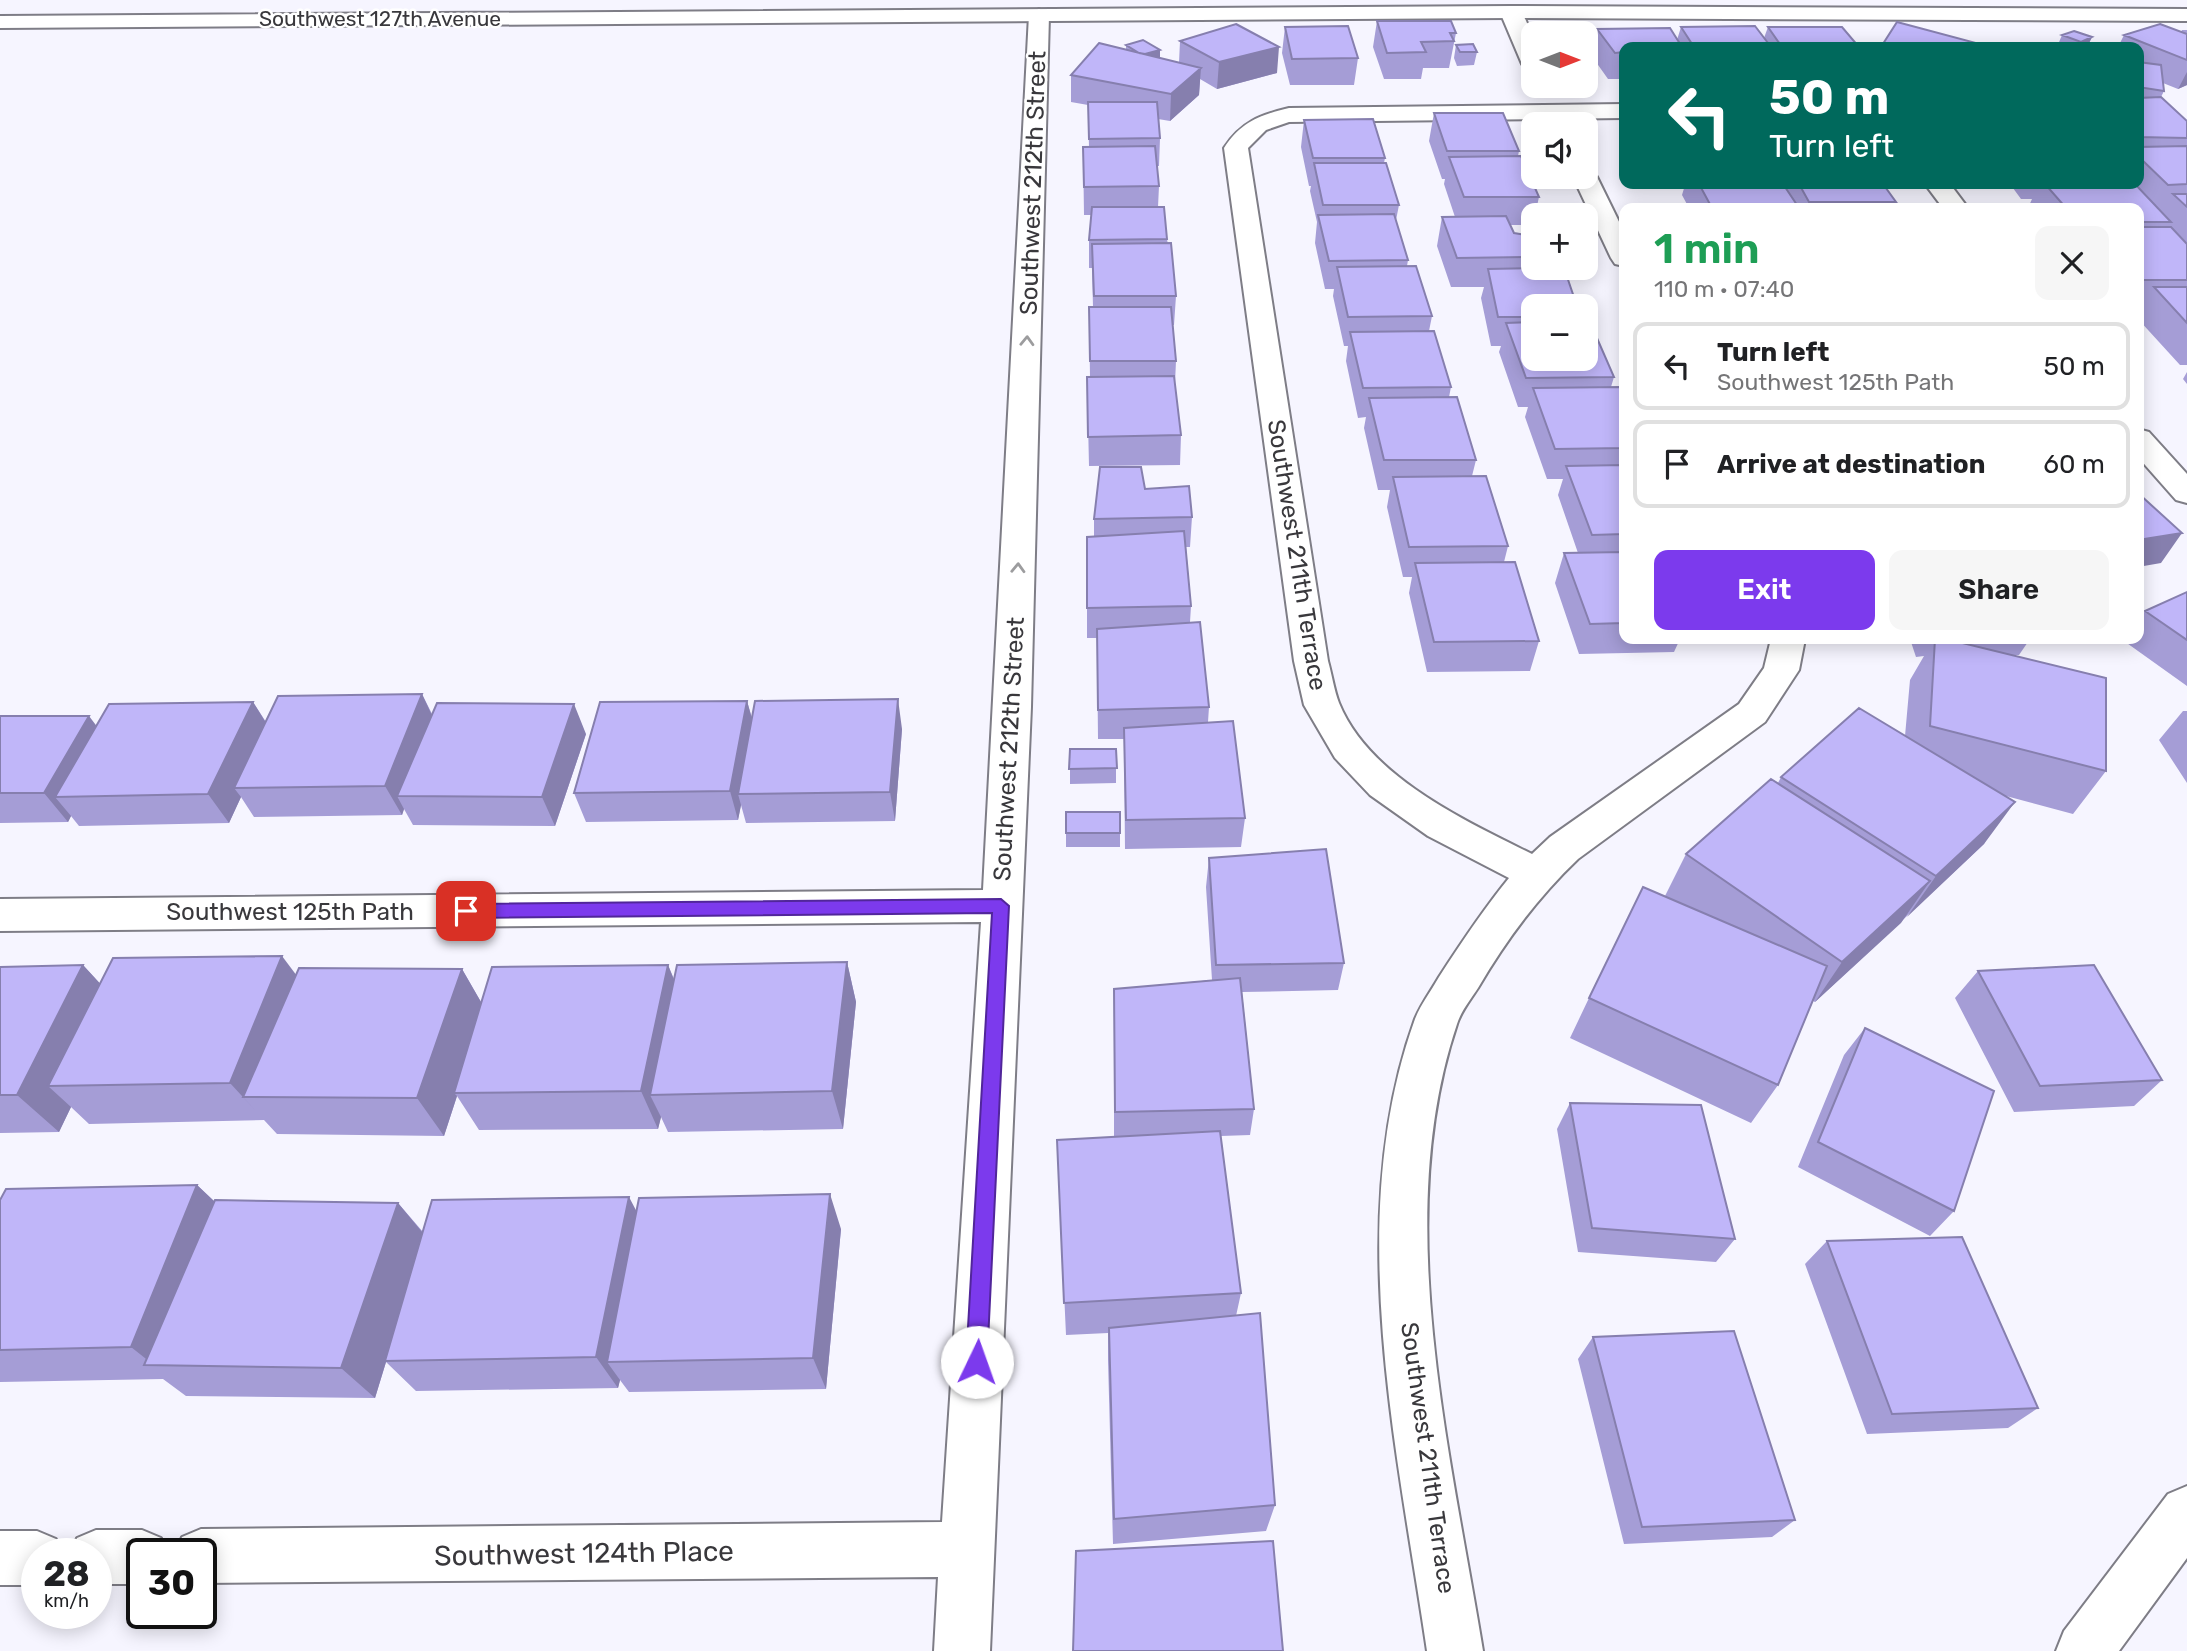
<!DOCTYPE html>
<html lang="en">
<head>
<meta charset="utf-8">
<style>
	:root { --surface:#fff; --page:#f6f6f6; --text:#202124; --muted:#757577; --line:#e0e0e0; --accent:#7c3aed }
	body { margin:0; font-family:Rubik,sans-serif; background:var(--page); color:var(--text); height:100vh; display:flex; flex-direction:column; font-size:26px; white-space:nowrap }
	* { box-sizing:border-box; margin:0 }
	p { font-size:23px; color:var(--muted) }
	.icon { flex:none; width:38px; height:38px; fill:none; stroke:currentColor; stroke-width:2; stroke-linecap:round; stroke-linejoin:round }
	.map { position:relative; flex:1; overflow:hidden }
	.panel { position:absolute; left:1619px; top:203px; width:525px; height:441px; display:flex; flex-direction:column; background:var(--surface); border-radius:14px; box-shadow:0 4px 18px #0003 }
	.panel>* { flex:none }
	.top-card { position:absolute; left:1619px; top:42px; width:525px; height:147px; border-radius:14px; box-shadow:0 4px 18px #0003; background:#00695c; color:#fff; overflow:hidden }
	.needle { width:46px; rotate:90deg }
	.buttons { position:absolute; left:1521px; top:21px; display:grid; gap:14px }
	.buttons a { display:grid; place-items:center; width:77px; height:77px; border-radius:14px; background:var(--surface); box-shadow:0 4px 18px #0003; font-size:35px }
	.speed { position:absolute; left:21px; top:1538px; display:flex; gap:14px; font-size:35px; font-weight:700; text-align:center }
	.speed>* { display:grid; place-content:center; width:91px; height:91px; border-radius:50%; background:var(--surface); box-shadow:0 4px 18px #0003; line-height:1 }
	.speed small { font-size:18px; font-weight:400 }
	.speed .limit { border:4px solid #111; border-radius:10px; background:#fff; color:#111 }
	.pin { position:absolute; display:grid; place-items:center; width:60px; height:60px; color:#fff; margin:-30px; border-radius:14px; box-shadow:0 4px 10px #0006 }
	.me { position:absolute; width:77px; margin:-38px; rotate:3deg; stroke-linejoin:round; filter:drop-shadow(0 0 5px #0008) }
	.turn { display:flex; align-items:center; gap:24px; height:147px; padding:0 35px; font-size:32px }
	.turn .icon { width:91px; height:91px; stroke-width:2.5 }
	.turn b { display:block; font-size:49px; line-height:60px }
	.round { display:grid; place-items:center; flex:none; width:74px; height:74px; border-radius:14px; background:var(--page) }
	.headline { display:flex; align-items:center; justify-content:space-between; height:119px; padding:0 35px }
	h1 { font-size:42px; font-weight:600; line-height:52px; color:#1e9e55 }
	.primary-button { display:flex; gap:14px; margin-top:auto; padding:14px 35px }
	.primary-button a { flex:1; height:80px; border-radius:14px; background:var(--accent); color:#fff; font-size:28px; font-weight:600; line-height:80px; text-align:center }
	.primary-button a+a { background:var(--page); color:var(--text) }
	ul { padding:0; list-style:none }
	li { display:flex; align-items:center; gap:21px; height:88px; margin:0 14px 10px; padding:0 21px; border:4px solid var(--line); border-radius:14px }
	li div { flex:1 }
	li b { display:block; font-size:26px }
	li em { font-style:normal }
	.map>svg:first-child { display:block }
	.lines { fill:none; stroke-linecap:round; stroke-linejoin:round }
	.minor-casing { stroke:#7e7d86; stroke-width:4 }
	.tertiary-casing { stroke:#7e7d86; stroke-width:4 }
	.minor { fill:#fff; fill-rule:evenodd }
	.tertiary { fill:#fff; fill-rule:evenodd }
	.wall { fill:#a59dd6 }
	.shaded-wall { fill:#867fae }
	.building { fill:#c0b6f9; stroke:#867fae; stroke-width:2 }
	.oneway { stroke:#9c9c9e }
	.route { fill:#7c3aed; stroke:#51269a; stroke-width:2 }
	.labels { text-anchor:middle; stroke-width:5; stroke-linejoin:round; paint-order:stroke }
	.far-street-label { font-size:21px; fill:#39383c; stroke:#fff }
	.street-label { font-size:24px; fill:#39383c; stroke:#fff }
	.near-street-label { font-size:28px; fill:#39383c; stroke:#fff }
</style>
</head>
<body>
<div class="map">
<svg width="2187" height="1651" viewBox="0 0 2187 1651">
	<rect width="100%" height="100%" fill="#f6f5ff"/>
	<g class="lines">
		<defs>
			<path id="minor" d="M1510 6C1533 12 1533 51 1533 71L1522 64 1500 12Z
				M1039 9 1049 15 1031 707 990 1651H934L938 1577 201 1583V1554H175L182 1537 201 1529 942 1522 981 922 0 931V899L983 890 1029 15Z
				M1624 104V118L1289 122 1266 130 1248 148 1328 661C1332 675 1334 690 1339 703 1369 777 1466 821 1532 854L1550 837 1739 704 1764 668 1771 639H1805L1799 670 1765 722 1578 859C1538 897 1506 940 1478 988 1471 999 1461 1011 1457 1024 1391 1219 1451 1454 1483 1651H1427C1397 1447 1343 1218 1415 1019 1421 1004 1431 991 1439 977 1461 943 1483 910 1509 878L1428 836 1370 795 1335 758 1304 705 1294 661 1224 148C1241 122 1260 115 1289 108Z
				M1586 170 1594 172 1597 177 1624 232V266L1615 264 1611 258 1573 177H1586Z
				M1925 184H1950L1968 208H1943Z
				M2138 429 2149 432 2187 474V503L2176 500 2138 457Z
				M2187 1486V1558L2119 1651H2056L2064 1631 2168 1494Z
				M96 1530H142L161 1538 168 1554H142V1584H96V1554H70L77 1538Z
				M0 1531H37L56 1539 63 1554H37V1585H0Z"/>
			<path id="tertiary" d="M1510 6 2187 9V21L1510 18 0 28V16Z"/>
		</defs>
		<!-- minor casing -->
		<use href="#minor" class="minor-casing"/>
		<!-- tertiary casing -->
		<use href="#tertiary" class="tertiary-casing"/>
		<!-- minor -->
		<use href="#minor" class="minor"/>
		<!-- tertiary -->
		<use href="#tertiary" class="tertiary"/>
	</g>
	<!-- wall -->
	<path class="wall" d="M1377 21 1456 33 1449 68H1423L1421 79H1384L1373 47Z
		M1285 27 1358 58 1354 85H1290L1282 53Z
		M1681 27 1764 38 1768 27 1859 47H1624V79H1608L1591 55 1597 29 1677 40Z
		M2182 30H2187V85L2178 89 2163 83 2164 91 2161 97 2187 121V365H2180L2138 319V313L2141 309H2138V208H2028L2032 199H2021L2010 184H2138V47H2118L2124 35 2181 32Z
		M2062 35 2092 37 2087 47H2057Z
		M1180 41 1277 73 1217 89 1200 79 1199 95 1170 121 1158 119 1160 138 1159 166H1157L1159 186 1158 207 1167 239 1176 296 1174 325H1173L1176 361 1175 383 1181 435 1180 465 1089 466 1087 377H1090L1089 307H1093L1092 268H1089V240L1091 215H1084L1083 147H1089L1088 105 1071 102V75L1126 50V45L1160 50V58L1179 63Z
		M1456 45 1477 52 1474 65 1457 66 1454 58Z
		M1434 113 1519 151 1518 156 1539 197 1535 215H1533L1532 225H1510L1514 233 1533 236V359L1614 377 1611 387 1624 395V639H1680L1674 652 1579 654 1555 583 1564 553H1578L1558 495 1563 479H1547L1525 417 1528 407H1518L1499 352 1501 346H1491L1481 298 1484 287H1451L1437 246 1442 217H1455L1444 184 1445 179H1442L1429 141Z
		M1304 120 1385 158 1384 163 1399 205 1396 220 1408 260 1407 266 1432 316 1429 331 1451 387 1449 397 1476 460 1472 476 1508 546 1504 562 1539 641 1530 671 1427 672 1409 593 1412 577H1403L1387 507 1390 490H1378L1364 428 1366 417 1358 418 1346 361 1348 346H1344L1333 296 1334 289H1325L1315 243 1317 222 1310 191 1311 186H1309L1301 147Z
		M1667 184H1883L1896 202 1894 208H1689L1682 195 1685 185H1668Z
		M2187 372V384L2183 379Z
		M1145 489 1192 517 1190 547H1186L1191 606 1190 622 1209 707 1208 722 1245 818 1241 847 1125 849 1124 739H1098L1097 638H1087V537H1094V519Z
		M2187 592V686L2124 641 2125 639H2138V621L2145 611Z
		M1910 639H2030L2019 655H2014L2106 771 2073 814 2006 796 1984 844 1815 1002 1813 1001 1778 1085 1751 1123 1570 1038 1589 998 1667 897 1665 896 1686 854 1778 783 1781 777 1905 736 1910 680 1924 656 1916 657Z
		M422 694 432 714 586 734 555 826 413 825 404 809 402 815 254 817 241 797 229 823 79 826 71 816 68 822 0 823V716L96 726 253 702 266 722Z
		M747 701 752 718 902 729 895 821 746 823 741 805 738 820 586 822 574 793Z
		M2183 711H2187V783L2159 740Z
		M1070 749H1116V783L1070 784Z
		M1066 812H1120V847H1066Z
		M1209 858 1344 963 1338 990 1242 992 1254 1109 1250 1135 1221 1136 1241 1293 1236 1316 1275 1505 1266 1531 1113 1544 1108 1360V1333L1066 1335 1057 1140 1114 1137V989L1212 980 1206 887Z
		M847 962 856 1002 843 1129 668 1132 661 1117 658 1129 479 1130 457 1096 444 1136 277 1134 264 1120 89 1124 71 1107 59 1132 0 1133V967L83 965 100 984 296 974 462 969 481 1002 668 965 674 979Z
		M1978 971 2162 1080 2134 1106 2014 1112 1955 998Z
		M1865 1028 1954 1211 1930 1236 1798 1167 1844 1055Z
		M1570 1103 1735 1239 1716 1262 1578 1252 1557 1129Z
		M197 1185 215 1202 398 1203 423 1232 636 1211 841 1229 826 1389 629 1392 620 1380 618 1388 416 1391 386 1362 375 1398 186 1396 163 1379 0 1382V1200Z
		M1827 1241 2038 1408 2008 1428 1867 1434 1805 1264Z
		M1593 1337 1795 1520 1772 1537 1624 1544 1578 1359Z"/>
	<!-- shaded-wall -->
	<path class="shaded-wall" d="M2092 37 2087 47H2078L2081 42Z
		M1279 47 1277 73 1217 89 1219 62Z
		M1160 50V63L1143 55Z
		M1201 68 1199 95 1170 121 1171 94Z
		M2187 72V85L2178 89Z
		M2182 533 2161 563 2138 567V540Z
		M422 694 436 724 397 796 404 809 402 815 385 786Z
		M898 699 902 729 895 821 890 792Z
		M747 701 755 730 738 794 741 805 738 820 730 791Z
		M253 702 271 731 234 788 241 797 229 823 208 794Z
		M574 704 586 734 555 826 542 797Z
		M89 716 111 745 55 797 71 816 68 822 44 793Z
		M2015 802 1984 844 1907 917 1936 876Z
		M1930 881 1901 923 1815 1002 1842 962Z
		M282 956 312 996 243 1097 264 1120 230 1083Z
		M847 962 856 1002 843 1129 832 1091Z
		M83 965 120 1005 48 1086 71 1107 59 1132 17 1095Z
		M668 965 684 1005 650 1095 661 1117 658 1129 641 1091Z
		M462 969 485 1009 454 1093 457 1096 444 1136 417 1098Z
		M197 1185 234 1220 155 1366 131 1347Z
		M830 1194 841 1229 826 1389 813 1358Z
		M629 1197 648 1233 607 1362 620 1380 618 1388 596 1357Z
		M398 1203 427 1238 385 1361 386 1362 375 1398 341 1368Z"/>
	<!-- building -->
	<path class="building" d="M1377 21H1451L1456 33H1450L1454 41 1421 42 1426 52 1387 53Z
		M1897 22 1976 43 1973 47H1881Z
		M1236 24 1279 47 1219 62 1180 41Z
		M2160 24 2187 34V60L2124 35Z
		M1348 26 1358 58 1292 59 1285 27Z
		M1755 26 1771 47H1694L1681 27Z
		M1768 27H1842L1859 47H1782Z
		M1670 28 1682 47H1624V52L1615 53 1597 29Z
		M2074 31 2092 37 2081 42 2062 35Z
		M1143 40 1160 50 1145 54 1139 53 1126 45Z
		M1099 43 1201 68 1171 94 1071 75Z
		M1473 44 1477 52H1460L1456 45Z
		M2138 62 2161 65 2164 91 2138 87Z
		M2161 97 2187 121V138L2138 137V98Z
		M1088 102H1157L1160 138 1089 139Z
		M1434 113H1503L1519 151H1447Z
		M1373 119 1385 158H1313L1304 120Z
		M1155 146 1159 186 1084 187 1083 147Z
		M2187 146V184L2168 185 2138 156V147Z
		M1521 156 1539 197H1464L1449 157Z
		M1314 163H1386L1399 205H1323Z
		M1699 184H1783L1799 208H1712Z
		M1799 184H1883L1896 202H1809Z
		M2045 184H2135L2171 222H2138V208H2066Z
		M2173 194H2187V207Z
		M1092 207H1164L1167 239 1089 240Z
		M1394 214 1408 260 1329 261 1318 215Z
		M1506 216 1514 233 1533 236V257L1457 258 1442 217Z
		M2138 227H2171L2187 244V280H2140L2138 278Z
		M1171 243 1176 296H1094L1092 244Z
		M1416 266 1432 316 1348 317 1337 267Z
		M1533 268H1564L1577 306H1533V317H1498L1488 269Z
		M2154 287H2187V323Z
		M1089 307H1171L1176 361H1090Z
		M1533 322V359H1586V322H1590L1614 377 1526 378 1506 323Z
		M1434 331 1451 387 1363 388 1350 332Z
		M1174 376 1181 435 1088 437 1087 377Z
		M1621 387 1624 395V448L1555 449 1533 388Z
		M1457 397 1476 460H1384L1369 398Z
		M1624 465V534L1592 535 1566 466Z
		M1100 467H1141L1145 489 1189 486 1192 517 1094 519Z
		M1486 476 1508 546 1409 547 1393 477Z
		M2138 493 2182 533 2138 540Z
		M1184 531 1191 606 1087 608V537Z
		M1624 552V623L1590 624 1564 553Z
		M1515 562 1539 641 1434 642 1415 563Z
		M2187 592V640L2145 611Z
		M1200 622 1209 707 1098 710 1097 629Z
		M1935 639H1946L2106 678V771L1930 726Z
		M422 694 385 786 234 788 278 696Z
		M898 699 890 792 738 794 755 701Z
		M747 701 730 791 574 793 600 702Z
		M253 702 208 794 55 797 109 704Z
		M437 703 574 704 542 797 397 796Z
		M1859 708 2015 802 1936 876 1781 777Z
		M0 716H89L44 793H0Z
		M1233 721 1245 818 1126 820 1124 728Z
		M1070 749H1116L1117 768 1069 769Z
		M1771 779 1930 881 1842 962 1686 854Z
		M1066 812H1120V833H1066Z
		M1326 849 1344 963 1216 965 1209 858Z
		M1643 887 1827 966 1778 1085 1589 998Z
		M282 956 230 1083 48 1086 113 958Z
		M847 962 832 1091 650 1095 677 965Z
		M83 965 17 1095H0V967Z
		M668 965 641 1091 454 1093 492 967Z
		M2094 965 2162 1080 2040 1086 1978 971Z
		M299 968 462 969 417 1098 243 1097Z
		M1240 978 1254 1109 1115 1112 1114 989Z
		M1865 1028 1994 1091 1954 1211 1818 1142Z
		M1570 1103 1701 1105 1735 1239 1592 1228Z
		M1220 1131 1241 1293 1064 1303 1057 1140Z
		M197 1185 131 1347 0 1350V1200L6 1189Z
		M830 1194 813 1358 607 1362 639 1198Z
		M629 1197 596 1357 385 1361 432 1200Z
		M215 1200 398 1203 341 1368 144 1365Z
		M1962 1237 2038 1408 1892 1414 1827 1241Z
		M1260 1313 1275 1505 1114 1519 1109 1328Z
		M1734 1331 1795 1520 1642 1527 1593 1337Z
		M1273 1541 1283 1651H1073L1076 1551Z"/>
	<!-- one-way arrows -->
	<defs><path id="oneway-chevron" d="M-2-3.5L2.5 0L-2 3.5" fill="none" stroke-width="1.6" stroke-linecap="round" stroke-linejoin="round" transform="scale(1.75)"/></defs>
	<g class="oneway">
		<use href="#oneway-chevron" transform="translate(1027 341) rotate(-88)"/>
		<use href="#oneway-chevron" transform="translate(1018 568) rotate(-88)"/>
	</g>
	<!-- route -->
	<path class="route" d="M1001 899 1009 906 987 1362 984 1369 977 1372 969 1369 966 1362 992 913 466 918 457 911 466 904Z"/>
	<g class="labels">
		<!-- far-street labels -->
		<g class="far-street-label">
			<text x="380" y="26">Southwest 127th Avenue</text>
		</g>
		<!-- street labels -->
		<g class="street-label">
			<text transform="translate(1033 183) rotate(-88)" y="8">Southwest 212th Street</text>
			<text transform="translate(1297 555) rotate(81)" y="8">Southwest 211th Terrace</text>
			<text transform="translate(1009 749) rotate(-87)" y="8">Southwest 212th Street</text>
			<text x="290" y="920">Southwest 125th Path</text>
			<text transform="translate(1428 1458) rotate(82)" y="8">Southwest 211th Terrace</text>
		</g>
		<!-- near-street labels -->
		<g class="near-street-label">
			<text transform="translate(584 1553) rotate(-1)" y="10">Southwest 124th Place</text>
		</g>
	</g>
</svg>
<div class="buttons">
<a><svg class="needle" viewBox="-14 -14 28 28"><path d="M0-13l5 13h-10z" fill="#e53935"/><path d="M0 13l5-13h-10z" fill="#757577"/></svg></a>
<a><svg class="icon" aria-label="sound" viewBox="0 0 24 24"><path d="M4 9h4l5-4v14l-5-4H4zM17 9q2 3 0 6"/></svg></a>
<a>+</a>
<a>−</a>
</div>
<div class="speed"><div>28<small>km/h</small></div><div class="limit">30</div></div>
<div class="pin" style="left:466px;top:911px;background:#d93025"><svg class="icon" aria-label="arrive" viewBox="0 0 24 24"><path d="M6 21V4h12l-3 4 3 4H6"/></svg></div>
<svg class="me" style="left:977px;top:1362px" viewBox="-20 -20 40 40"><circle r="19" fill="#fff"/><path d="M0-13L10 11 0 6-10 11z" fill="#7c3aed"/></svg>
<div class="top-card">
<div class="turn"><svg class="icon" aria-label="left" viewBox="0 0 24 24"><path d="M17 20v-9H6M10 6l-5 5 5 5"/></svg><div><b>50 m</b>Turn left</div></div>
</div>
<section class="panel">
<div class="headline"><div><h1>1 min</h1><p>110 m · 07:40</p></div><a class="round"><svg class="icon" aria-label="close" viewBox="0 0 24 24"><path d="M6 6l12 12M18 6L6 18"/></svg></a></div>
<ul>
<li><svg class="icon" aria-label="left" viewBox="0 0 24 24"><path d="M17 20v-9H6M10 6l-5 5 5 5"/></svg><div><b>Turn left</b><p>Southwest 125th Path</p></div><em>50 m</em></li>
<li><svg class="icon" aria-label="arrive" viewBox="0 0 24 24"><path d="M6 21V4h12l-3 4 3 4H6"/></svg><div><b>Arrive at destination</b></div><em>60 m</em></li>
</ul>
<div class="primary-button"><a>Exit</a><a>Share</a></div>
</section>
</div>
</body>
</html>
